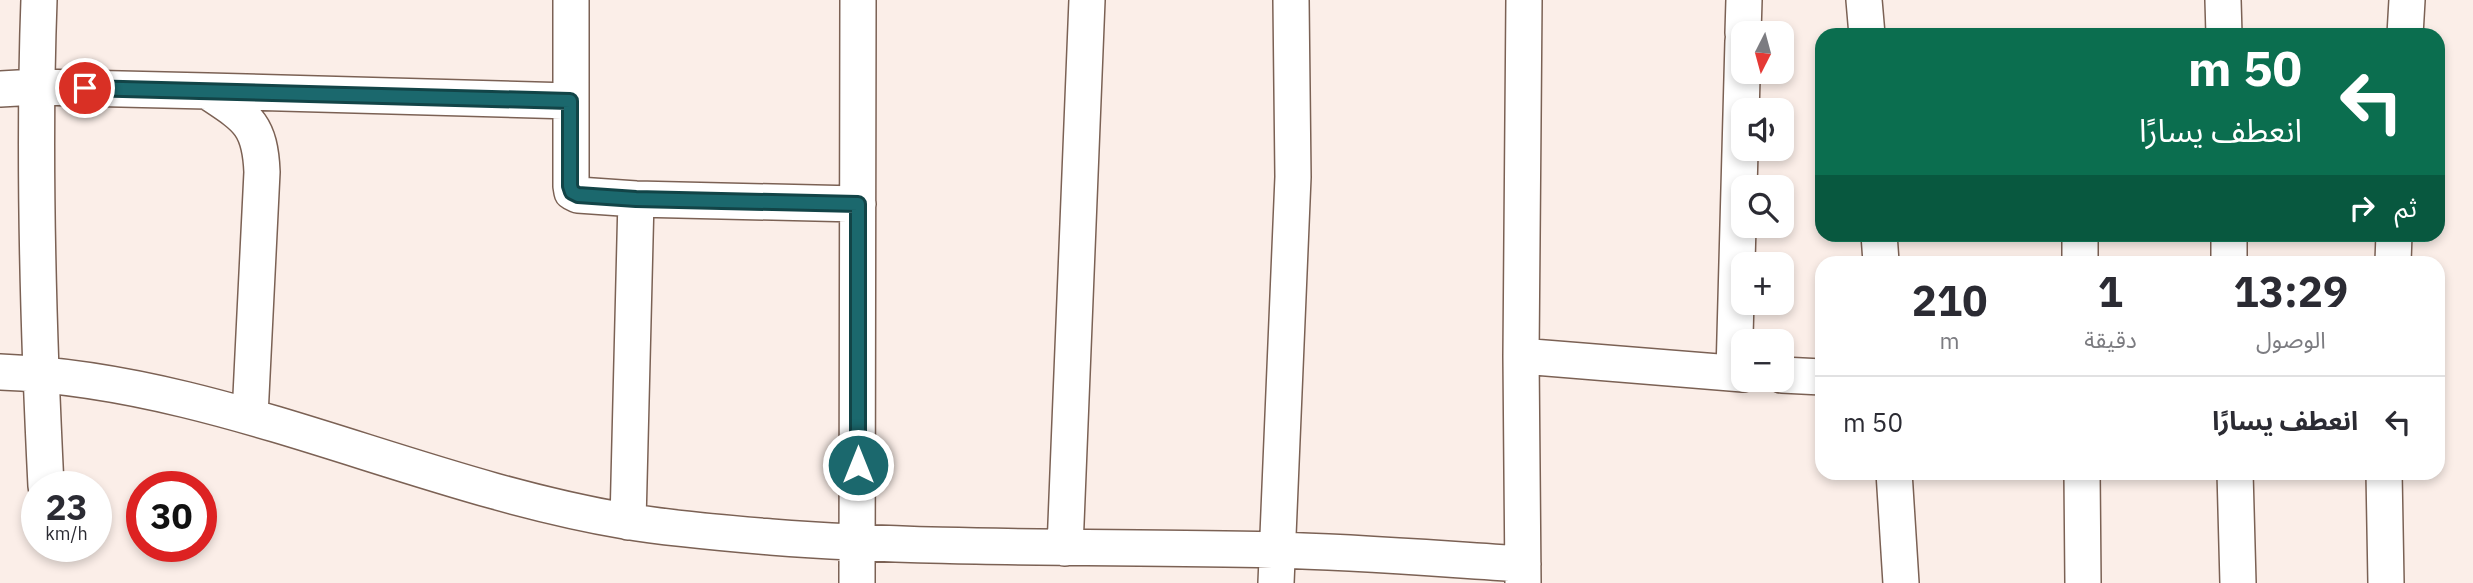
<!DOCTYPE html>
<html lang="ar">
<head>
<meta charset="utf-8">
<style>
	:root { --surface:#fff; --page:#f7f7f7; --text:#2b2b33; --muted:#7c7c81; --line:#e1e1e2 }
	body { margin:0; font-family:"IBM Plex Sans","Noto Sans Arabic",sans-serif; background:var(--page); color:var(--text); direction:rtl; height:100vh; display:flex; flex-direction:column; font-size:26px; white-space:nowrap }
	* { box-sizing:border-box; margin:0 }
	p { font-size:23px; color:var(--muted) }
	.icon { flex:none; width:38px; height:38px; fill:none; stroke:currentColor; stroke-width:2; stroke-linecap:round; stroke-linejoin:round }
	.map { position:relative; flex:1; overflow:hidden; direction:ltr }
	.drawer { position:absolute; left:1815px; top:256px; width:630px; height:224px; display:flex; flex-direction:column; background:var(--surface); border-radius:21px; box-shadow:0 4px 10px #0003; direction:rtl }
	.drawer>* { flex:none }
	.banner { position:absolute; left:1815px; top:28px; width:630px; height:214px; border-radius:21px; box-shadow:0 4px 10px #0003; direction:rtl; background:#0b6e4f; color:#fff; overflow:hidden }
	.needle { width:46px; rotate:186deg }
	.tools { position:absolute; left:1731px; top:21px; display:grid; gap:14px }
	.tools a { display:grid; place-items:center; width:63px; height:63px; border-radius:14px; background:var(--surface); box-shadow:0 4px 10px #0003; font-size:35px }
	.speed { position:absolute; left:21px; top:471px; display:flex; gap:14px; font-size:35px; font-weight:700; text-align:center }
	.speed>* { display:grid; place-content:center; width:91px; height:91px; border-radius:50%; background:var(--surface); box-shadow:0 4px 10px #0003; line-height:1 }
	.speed small { font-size:18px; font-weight:400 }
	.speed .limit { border:10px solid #d22; background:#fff; color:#111 }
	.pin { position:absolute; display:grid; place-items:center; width:60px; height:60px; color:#fff; margin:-30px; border:4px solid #fff; border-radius:50%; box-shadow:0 2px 7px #0007 }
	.me { position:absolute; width:77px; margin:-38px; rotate:0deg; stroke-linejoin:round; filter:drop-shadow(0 0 5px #0008) }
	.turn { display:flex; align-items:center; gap:24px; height:147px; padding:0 28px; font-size:32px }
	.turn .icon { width:91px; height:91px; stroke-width:2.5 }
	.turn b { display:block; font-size:49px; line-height:60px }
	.then { display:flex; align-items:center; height:66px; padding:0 28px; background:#0003; gap:14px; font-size:26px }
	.eta { display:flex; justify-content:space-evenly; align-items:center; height:119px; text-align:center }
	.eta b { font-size:42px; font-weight:700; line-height:49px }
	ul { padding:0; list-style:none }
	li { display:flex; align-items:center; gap:21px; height:91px; padding:0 28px; border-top:2px solid var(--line) }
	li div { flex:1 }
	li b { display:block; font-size:26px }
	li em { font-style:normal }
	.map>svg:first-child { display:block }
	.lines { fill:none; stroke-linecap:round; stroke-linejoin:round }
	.street-casing { stroke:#7b6154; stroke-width:38 }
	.street { stroke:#fff; stroke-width:35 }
	.route-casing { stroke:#124447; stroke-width:18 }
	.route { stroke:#1b686d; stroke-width:12 }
</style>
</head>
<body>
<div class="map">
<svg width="2473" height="583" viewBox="0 0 2473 583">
	<rect width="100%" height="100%" fill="#fbeee8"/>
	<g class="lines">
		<defs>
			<path id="street" d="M39 0C33 162 38 325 46 486
				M571 0V186L572 192 578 195 636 199 858 204
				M1864 0 1867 35
				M2223 0 2224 35
				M1743 33 1744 0
				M2405 35 2407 0
				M0 89 36 87 207 91 571 101
				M207 91C246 117 260 123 262 172L250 416
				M1879 234 1881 262
				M2080 234V262
				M2229 234V262
				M2393 262 2394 234
				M1521 356 1743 374
				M0 372C217 380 413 485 625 521 673 529 723 533 771 537 939 550 1107 546 1275 550 1358 552 1441 559 1523 564
				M1734 373 1743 41
				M1782 375 1822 377
				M1894 472 1901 583
				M2082 472 2083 583
				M2235 472 2238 583
				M2384 472 2386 583
				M628 522 636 199
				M1065 548 1087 0
				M857 583 858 0
				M1276 583 1293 177 1291 0
				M1523 583 1521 356 1524 0"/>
		</defs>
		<!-- street casing -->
		<use href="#street" class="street-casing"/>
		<!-- street -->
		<use href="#street" class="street"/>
	</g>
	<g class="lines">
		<defs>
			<path id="route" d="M85 88 570 101V186L572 192 578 195 636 199 858 204V465"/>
		</defs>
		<!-- route casing -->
		<use href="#route" class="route-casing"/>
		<!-- route -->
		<use href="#route" class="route"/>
	</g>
</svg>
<div class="tools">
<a><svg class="needle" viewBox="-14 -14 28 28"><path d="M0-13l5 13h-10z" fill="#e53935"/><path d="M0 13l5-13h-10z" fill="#7c7c81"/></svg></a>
<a><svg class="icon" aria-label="sound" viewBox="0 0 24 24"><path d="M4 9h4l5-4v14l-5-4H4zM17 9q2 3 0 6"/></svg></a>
<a><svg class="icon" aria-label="search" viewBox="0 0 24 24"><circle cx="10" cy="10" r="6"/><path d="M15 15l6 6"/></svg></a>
<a>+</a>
<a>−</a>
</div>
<div class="speed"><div>23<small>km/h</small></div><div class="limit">30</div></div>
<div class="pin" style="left:85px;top:88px;background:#d93025"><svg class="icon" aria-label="arrive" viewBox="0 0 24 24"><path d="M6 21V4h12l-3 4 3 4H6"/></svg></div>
<svg class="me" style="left:858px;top:465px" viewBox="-20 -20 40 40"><circle r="17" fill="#1b686d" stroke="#fff" stroke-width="3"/><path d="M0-11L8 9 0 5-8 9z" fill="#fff"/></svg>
<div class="banner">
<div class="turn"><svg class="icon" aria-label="left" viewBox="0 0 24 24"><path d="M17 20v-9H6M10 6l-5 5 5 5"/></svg><div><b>50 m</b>انعطف يسارًا</div></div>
<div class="then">ثم<svg class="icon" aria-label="right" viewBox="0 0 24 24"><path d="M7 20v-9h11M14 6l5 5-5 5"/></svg></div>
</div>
<section class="drawer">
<div class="eta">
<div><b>13:29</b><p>الوصول</p></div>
<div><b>1</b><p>دقيقة</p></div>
<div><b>210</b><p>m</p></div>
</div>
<ul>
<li><svg class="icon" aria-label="left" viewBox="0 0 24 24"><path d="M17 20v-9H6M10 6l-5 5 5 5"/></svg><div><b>انعطف يسارًا</b></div><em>50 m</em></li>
</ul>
</section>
</div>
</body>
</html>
